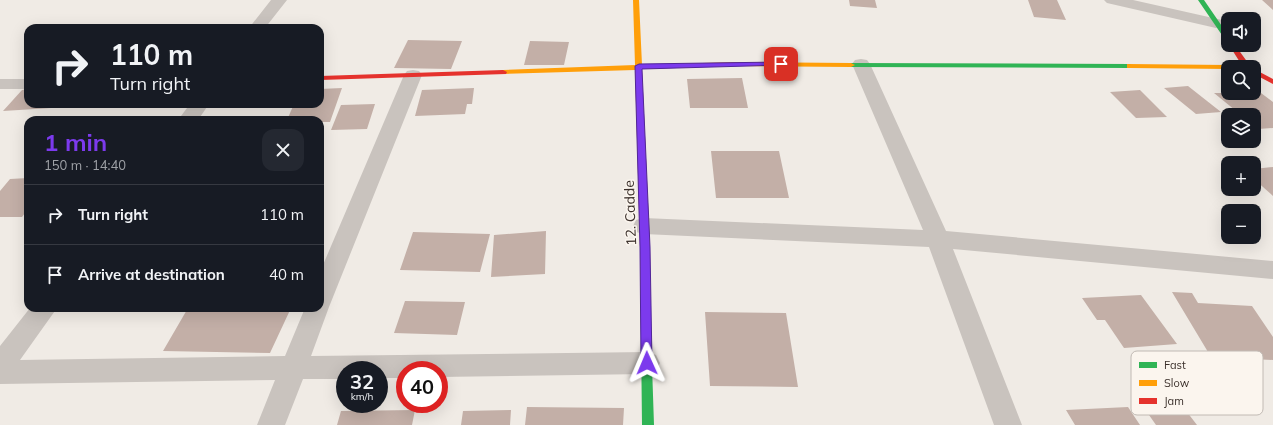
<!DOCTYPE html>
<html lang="en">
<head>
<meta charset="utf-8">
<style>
	:root { --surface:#171b24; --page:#242831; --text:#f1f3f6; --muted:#9ea1a6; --line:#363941; --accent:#7c3aed }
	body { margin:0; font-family:Mulish,sans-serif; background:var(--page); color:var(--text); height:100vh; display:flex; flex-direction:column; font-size:15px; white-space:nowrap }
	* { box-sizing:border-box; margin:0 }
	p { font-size:13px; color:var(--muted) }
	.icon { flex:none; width:22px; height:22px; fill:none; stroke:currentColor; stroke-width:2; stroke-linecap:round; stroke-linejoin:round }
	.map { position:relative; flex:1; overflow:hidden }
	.details { position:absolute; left:24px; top:116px; width:300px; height:196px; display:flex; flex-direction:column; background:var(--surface); border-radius:12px; box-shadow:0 4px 16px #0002 }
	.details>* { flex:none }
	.hud { position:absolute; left:24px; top:24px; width:300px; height:84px; border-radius:12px; box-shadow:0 4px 16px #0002; background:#171b24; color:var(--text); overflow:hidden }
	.buttons { position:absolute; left:1221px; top:12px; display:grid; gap:8px }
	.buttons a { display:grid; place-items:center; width:40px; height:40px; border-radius:8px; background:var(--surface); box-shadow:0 4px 16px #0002; font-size:20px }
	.speed { position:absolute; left:336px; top:361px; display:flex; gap:8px; font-size:20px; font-weight:700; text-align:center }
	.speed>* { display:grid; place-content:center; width:52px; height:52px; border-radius:50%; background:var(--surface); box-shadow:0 4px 16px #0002; line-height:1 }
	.speed small { font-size:10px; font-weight:400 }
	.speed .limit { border:6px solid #d22; background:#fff; color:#111 }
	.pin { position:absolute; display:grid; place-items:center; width:34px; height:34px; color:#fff; margin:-17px; border-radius:8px; box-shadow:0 2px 6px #0006 }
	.me { position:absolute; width:44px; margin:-22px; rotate:359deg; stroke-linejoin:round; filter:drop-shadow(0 0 3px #0008) }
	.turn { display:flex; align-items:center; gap:14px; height:84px; padding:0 20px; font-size:18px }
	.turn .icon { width:52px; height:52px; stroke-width:2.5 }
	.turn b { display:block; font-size:28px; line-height:34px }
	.round { display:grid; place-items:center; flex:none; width:42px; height:42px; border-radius:12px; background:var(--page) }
	.summary { display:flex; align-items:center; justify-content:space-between; height:68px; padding:0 20px }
	h1 { font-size:24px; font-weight:700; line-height:30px; color:var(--accent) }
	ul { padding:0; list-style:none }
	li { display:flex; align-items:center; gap:12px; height:60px; padding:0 20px; border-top:1px solid var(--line) }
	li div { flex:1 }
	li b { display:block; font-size:15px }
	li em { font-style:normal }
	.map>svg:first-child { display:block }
	.building { fill:#c3afa7 }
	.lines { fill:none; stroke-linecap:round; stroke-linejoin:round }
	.street { fill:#c9c3be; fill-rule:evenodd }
	.fast { fill:#30b455; fill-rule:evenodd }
	.slow { fill:#ff9f0a; fill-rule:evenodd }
	.jam { fill:#e5322d; fill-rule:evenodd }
	.route { fill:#7c3aed; stroke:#51269a }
	.labels { text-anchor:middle; stroke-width:3; stroke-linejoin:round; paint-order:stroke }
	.street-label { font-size:14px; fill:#3b302b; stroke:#fbf5ee }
	.key { fill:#fbf5ee; stroke:#c1bab4; stroke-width:1 }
	.key-label { font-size:11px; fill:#3b302b }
</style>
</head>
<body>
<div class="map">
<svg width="1273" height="425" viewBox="0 0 1273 425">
	<rect width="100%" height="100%" fill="#f0ebe5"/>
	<!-- building -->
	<path class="building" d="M849 0H875L877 8 850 6Z
		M1028 0H1057L1066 20 1034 17Z
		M1262 0H1273V10Z
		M408 40 462 41 451 69 394 68Z
		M530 41 569 42 564 65H524Z
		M742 78 748 108H690L687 79Z
		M1188 86 1221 112 1196 114 1164 88Z
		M342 88 330 122H320V120H287L294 104H320V89Z
		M474 88 472 104H467L465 114 415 116 422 90Z
		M28 89V104H54L51 108 3 111 22 90Z
		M1140 90 1167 117 1136 118 1110 92Z
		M1254 90H1257L1273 102V128L1258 129 1254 126V115H1241L1214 93H1254Z
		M375 104 367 129 331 130 341 105Z
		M711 151H779L789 198H716Z
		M1273 167V196L1254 179V169Z
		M28 178V209L22 217H0V191L10 179Z
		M546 231 545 274 491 277 494 235Z
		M413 232 490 234 480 272 400 270Z
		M1172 292 1192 293 1198 303 1252 306 1273 337V360L1211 357Z
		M1141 295 1177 344 1124 348 1105 320H1097L1082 298Z
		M405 301 465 302 457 335 394 333Z
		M188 308H291L270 353 163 351Z
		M705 312 786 313 798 387 710 386Z
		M527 407 624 408 623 425H525Z
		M1128 407 1140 425H1075L1066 410Z
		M415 410 412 425H337L341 411Z
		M511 410 510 425H461L463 411Z
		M1187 412 1197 425H1156L1149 415Z"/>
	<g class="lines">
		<!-- street -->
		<path class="street" d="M271 0H287L265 28H249Z
			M1104 0H1133L1222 20 1224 23 1222 26 1216 28 1107 3Z
			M861 59 867 60 870 64 946 231 1273 261V279L953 249 1022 425H994L929 247 644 234 636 232 633 226 636 220 644 218 923 230 852 64 855 60Z
			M413 70 419 71 422 75 329 307 311 356 647 352 656 355 660 363 656 371 647 374 439 377V370H405V378H379V370H345V379H303L285 425H257L275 380 0 384V346L30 308H57L20 360 285 356 305 308H320V272L404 75 407 71Z
			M0 79H28V89H0Z
			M190 104H209L198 120H178Z"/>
		<!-- fast -->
		<path class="fast" d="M1198 0H1204L1228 35V42L1226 41Z
			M848 63 1130 64 1134 66 1130 68 851 67 847 65Z
			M646 332 650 333 651 336 654 425H642L641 336 642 333Z"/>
		<!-- slow -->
		<path class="slow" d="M633 0H639L642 65 733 62 851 63 855 65 851 67 733 66 642 69 650 247 651 336 650 339 646 340 642 339 641 336 640 247 635 70 503 74 499 72 503 70 635 65Z
			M1127 64 1228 65 1232 67H1228V69L1130 68H1127Z"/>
		<!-- jam -->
		<path class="jam" d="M1229 45H1235L1251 67H1243Z
			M1254 69 1273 79V84L1254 74Z
			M503 70 507 72 506 74 320 80V76Z"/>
	</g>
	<!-- route -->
	<path class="route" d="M781 62 785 64 784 65 642 69 650 247 652 363 651 367 647 368 643 367 641 363 640 247 635 66 639 64Z"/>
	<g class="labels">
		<!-- street labels -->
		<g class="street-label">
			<text transform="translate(630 213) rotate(-92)" y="5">12. Cadde</text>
		</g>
	</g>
	<!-- legend -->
	<rect x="1131" y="351" width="132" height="64" rx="6" class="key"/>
	<rect x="1139" y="362" width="18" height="6" fill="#30b455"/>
	<rect x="1139" y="380" width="18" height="6" fill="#ff9f0a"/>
	<rect x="1139" y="398" width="18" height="6" fill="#e5322d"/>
	<g class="key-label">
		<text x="1164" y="369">Fast</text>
		<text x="1164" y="387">Slow</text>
		<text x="1164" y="405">Jam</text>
	</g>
</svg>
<div class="buttons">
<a><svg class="icon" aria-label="sound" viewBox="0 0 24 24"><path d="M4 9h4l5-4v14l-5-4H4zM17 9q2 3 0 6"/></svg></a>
<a><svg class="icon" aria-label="search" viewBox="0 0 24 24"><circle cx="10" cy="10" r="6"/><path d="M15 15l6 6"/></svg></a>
<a><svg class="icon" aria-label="layers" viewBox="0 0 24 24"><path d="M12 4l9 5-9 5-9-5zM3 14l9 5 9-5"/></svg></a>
<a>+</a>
<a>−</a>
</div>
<div class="speed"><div>32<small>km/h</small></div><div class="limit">40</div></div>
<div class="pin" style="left:781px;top:64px;background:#d93025"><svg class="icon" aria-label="arrive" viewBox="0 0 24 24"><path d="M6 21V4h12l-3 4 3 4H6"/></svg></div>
<svg class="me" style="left:647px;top:363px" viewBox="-20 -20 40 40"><path d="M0-17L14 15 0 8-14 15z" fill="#7c3aed" stroke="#fff" stroke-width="4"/></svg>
<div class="hud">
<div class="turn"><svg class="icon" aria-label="right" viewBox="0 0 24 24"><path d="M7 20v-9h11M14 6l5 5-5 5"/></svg><div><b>110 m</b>Turn right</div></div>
</div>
<section class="details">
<div class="summary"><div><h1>1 min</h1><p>150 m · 14:40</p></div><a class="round"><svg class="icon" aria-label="close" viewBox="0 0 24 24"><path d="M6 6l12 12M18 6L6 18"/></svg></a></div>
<ul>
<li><svg class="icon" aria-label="right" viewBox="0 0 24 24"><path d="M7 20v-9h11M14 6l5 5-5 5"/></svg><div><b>Turn right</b></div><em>110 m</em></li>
<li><svg class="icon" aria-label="arrive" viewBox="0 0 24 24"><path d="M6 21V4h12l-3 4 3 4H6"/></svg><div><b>Arrive at destination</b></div><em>40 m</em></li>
</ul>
</section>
</div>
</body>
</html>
